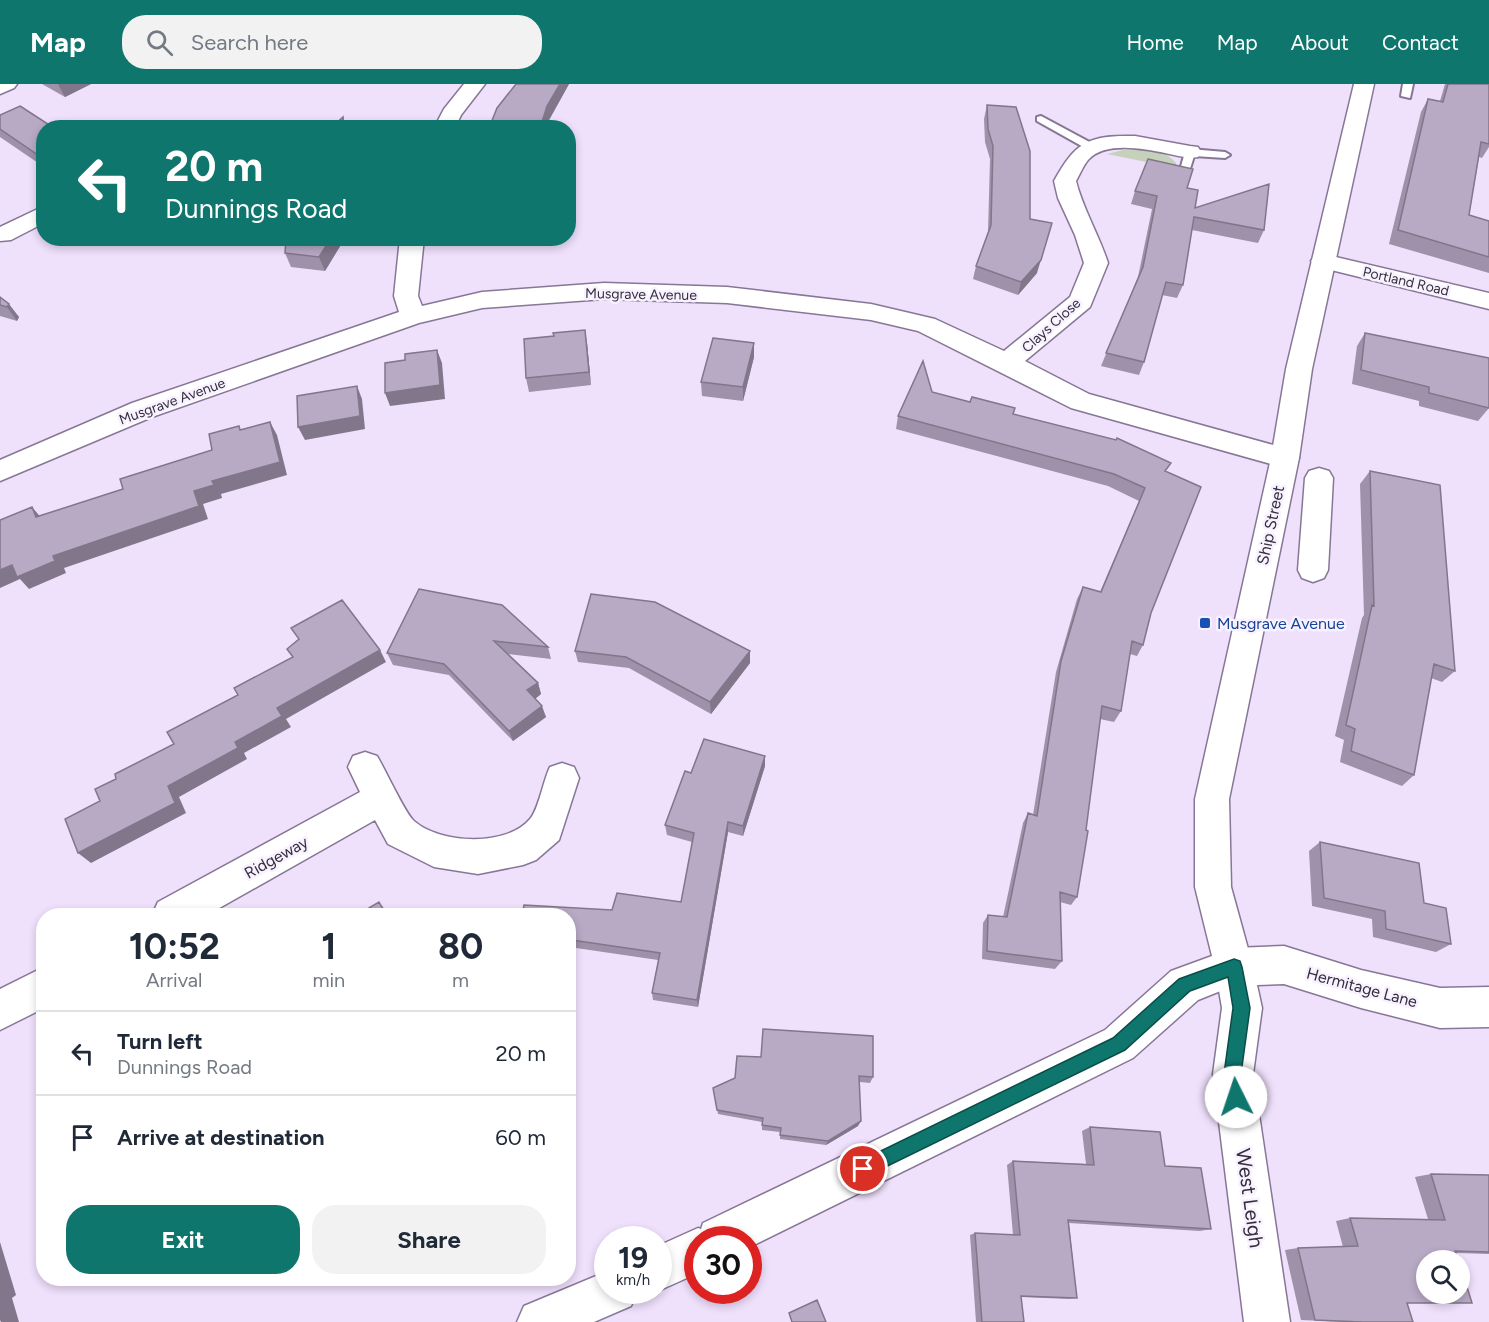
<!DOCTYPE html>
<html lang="en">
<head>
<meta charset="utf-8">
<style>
	:root { --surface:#fff; --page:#f2f2f3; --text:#1f2937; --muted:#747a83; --line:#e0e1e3; --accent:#0f766e }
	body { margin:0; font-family:Figtree,sans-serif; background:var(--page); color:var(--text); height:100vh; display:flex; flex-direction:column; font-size:22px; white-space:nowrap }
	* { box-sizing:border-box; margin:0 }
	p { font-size:20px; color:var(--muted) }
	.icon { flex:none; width:33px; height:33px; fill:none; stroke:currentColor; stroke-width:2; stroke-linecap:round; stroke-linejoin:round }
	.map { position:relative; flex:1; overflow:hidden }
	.sheet { position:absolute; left:36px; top:824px; width:540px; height:378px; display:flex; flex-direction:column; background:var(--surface); border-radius:24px; box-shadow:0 3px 9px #0003 }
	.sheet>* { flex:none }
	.top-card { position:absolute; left:36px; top:36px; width:540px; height:126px; border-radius:24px; box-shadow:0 3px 9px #0003; background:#0f766e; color:#fff; overflow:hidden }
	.fabs { position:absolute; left:1416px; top:1166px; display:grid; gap:12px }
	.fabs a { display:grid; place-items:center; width:54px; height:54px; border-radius:50%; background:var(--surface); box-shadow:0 3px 9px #0003; font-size:30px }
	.speed { position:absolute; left:594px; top:1142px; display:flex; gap:12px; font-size:30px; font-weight:700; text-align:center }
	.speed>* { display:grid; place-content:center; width:78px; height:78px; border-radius:50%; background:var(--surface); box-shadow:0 3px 9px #0003; line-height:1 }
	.speed small { font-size:15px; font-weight:400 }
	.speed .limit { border:9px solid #d22; background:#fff; color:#111 }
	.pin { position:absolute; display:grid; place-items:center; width:51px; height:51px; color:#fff; margin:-26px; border:3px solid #fff; border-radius:50%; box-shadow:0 2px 6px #0007 }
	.me { position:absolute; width:66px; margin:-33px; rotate:356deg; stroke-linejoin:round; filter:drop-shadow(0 0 4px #0008) }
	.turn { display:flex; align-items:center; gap:21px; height:126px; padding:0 30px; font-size:27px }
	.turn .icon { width:78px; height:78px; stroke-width:2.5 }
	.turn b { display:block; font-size:42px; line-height:51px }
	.eta { display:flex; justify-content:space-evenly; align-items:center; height:102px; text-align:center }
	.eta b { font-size:36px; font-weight:700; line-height:42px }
	.button { display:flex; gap:12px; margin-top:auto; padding:12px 30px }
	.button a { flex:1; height:69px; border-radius:24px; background:var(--accent); color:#fff; font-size:24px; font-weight:700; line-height:69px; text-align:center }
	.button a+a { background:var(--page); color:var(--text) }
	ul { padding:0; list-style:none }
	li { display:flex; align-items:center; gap:18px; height:84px; padding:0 30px; border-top:2px solid var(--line) }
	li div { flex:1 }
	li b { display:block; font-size:22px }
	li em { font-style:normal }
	header { display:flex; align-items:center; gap:36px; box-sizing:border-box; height:84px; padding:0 30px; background:var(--accent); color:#fff }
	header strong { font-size:28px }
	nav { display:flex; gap:33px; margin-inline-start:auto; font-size:21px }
	.search { width:420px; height:54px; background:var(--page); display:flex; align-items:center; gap:15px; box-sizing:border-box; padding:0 21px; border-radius:24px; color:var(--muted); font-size:22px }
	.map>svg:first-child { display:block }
	.green { fill:#c6d1bc }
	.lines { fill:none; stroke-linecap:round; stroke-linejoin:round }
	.service-casing { stroke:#877796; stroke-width:4 }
	.minor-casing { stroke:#877796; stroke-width:3 }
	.tertiary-casing { stroke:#877796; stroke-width:3 }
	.service { fill:#fff; fill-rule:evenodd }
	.minor { fill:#fff; fill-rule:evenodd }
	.tertiary { fill:#fff; fill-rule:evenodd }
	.wall { fill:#9e91a9 }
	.shaded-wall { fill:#81768a }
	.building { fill:#b8a9c5; stroke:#81768a; stroke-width:1.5 }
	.route { fill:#0f766e; stroke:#0a4d48; stroke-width:1.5 }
	.transit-dot { fill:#1a4fb4; stroke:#f8f1ff; stroke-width:2 }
	.labels { text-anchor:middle; stroke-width:5; stroke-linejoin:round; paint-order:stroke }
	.far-street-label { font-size:14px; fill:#342e3b; stroke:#f8f1ff }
	.street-label { font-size:16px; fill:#342e3b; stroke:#f8f1ff }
	.transit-label { font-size:16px; fill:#164399; stroke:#f8f1ff; text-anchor:start }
	.near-street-label { font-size:20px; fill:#342e3b; stroke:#f8f1ff }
</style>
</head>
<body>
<header>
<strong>Map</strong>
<div class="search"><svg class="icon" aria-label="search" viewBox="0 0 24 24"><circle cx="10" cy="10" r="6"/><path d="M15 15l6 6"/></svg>Search here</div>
<nav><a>Home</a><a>Map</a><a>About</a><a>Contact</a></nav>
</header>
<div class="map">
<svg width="1489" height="1238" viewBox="0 0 1489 1238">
	<rect width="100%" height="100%" fill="#efe0fc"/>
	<!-- green -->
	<path class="green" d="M1145 64C1158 66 1167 69 1176 79V84L1107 70 1123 66Z"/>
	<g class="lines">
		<defs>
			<path id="service" d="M1403 0H1413L1410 14 1401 12Z
				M1041 32 1095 61 1096 63 1091 66 1087 65 1037 37V33Z
				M1190 65 1225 68 1230 71 1225 74 1194 72 1189 88H1181L1180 86 1185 68Z"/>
			<path id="minor" d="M0 0H17L14 4 0 10Z
				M464 0H485L461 31 455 44H434L444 25Z
				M1135 52 1190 62 1198 63 1201 68 1198 73C1187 75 1176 71 1165 69 1143 65 1105 57 1088 76 1083 82 1080 90 1076 97 1083 125 1099 151 1108 179L1090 223 1025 277 1089 310 1295 367 1299 374 1295 381 1285 384 1071 324 918 247 871 236 727 219 604 215 482 224 419 239 152 333 0 397V376L132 319 399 228 394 212 400 154H424L418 212 422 222 482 208 604 199 727 203 871 220 935 235 1004 267 1070 213 1084 179 1075 151 1058 114 1054 97C1076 57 1089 51 1135 52Z
				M44 122V139L11 156 0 157V143Z
				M1323 170 1489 209V225L1315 182 1311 177 1315 172Z
				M1319 384 1329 387 1333 394 1328 486 1324 494 1313 498 1302 494 1298 486 1305 394 1309 387Z
				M365 668 377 672C385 685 405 729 414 737 440 760 507 763 530 735 539 725 543 697 550 683L562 679 574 683 579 694 559 756 536 776 523 781 478 790 434 783 388 760 375 736 207 831H152L158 818 360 708 348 683 353 672Z
				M1284 862 1361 886 1440 904 1489 903V943L1440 944 1361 924 1284 900 1257 901 1262 924 1253 990 1290 1238H1244L1213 990 1222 924 1215 883 1220 870 1234 864Z
				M44 883V924L0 946V905Z"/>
			<path id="tertiary" d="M1354 0H1374L1312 285 1299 374 1229 715 1231 803 1253 883 1248 896 1198 916 1133 974 748 1164V1155H698V1189L658 1207 655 1206H658V1162L698 1144 701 1145 703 1139 1105 946 1171 887 1212 872 1195 803V715L1271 374 1286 285Z
				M608 1187V1206H638L631 1222 594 1238H517L524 1222Z"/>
		</defs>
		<!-- service casing -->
		<use href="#service" class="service-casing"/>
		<!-- minor casing -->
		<use href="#minor" class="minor-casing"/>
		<!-- tertiary casing -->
		<use href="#tertiary" class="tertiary-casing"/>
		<!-- service -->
		<use href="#service" class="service"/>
		<!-- minor -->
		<use href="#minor" class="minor"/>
		<!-- tertiary -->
		<use href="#tertiary" class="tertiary"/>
	</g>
	<!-- wall -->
	<path class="wall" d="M42 0H91L65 13Z
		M516 0H569L549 36 547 44H489Z
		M1445 0H1489V63L1482 74 1479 73 1469 131 1489 137V189L1389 160 1421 28 1428 15 1440 17Z
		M987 21 1030 135 1037 189 1018 211 973 195 976 182 988 148 990 75 985 58 984 35Z
		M0 31 44 44V83L0 53Z
		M1187 104 1195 124 1264 146 1258 159 1192 146 1183 201 1177 214 1162 211 1144 278 1139 291 1101 282 1138 193 1152 125 1131 120 1135 107Z
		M286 154H345L325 187 291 183 285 169Z
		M0 213 19 233 17 237 0 232Z
		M1365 249 1489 324 1478 337 1419 322V317L1352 300 1357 262Z
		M554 252 587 259 591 301 529 308 526 294Z
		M754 259V273L743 317 702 312 701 298Z
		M932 308 1014 330 1166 388 1151 529 1143 561 1137 572 1130 570 1121 627 1114 638 1100 635 1077 813 1071 821 1060 818 1062 877 1055 885 982 875 983 839 988 831 1003 833 1023 739 1028 729 1033 731 1056 588 1077 515 1083 503 1100 508 1139 417 1108 402 896 345 898 332Z
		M1370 387 1455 587 1442 598 1431 594 1414 691 1402 702 1340 678 1344 656 1335 652 1362 534 1364 531 1360 400Z
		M419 505 548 563 551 575 508 570 538 599 541 610 535 615 546 633 513 657 449 591 393 581 387 569Z
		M575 567 750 579 711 630 629 584 578 578Z
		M765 682 743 752 728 748 698 923 653 916 652 909 658 876 576 864 568 910V831L681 818 692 758 667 751 665 741 691 689Z
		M1320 758 1424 819 1451 860 1436 868 1373 853 1372 835 1312 822 1309 767Z
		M761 973 873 993 870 999 860 998 858 1042 826 1061 780 1055V1048L762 1046V1038L718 1030 713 1004 735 994Z
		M1090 1043 1165 1082 1211 1145 1200 1147 1069 1139 1077 1214 1069 1215 1021 1213 1024 1238H976L970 1151 975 1149 1013 1151 1007 1081 1013 1077 1086 1080 1082 1047Z
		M1431 1090 1489 1091V1170L1456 1169 1472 1219H1407L1413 1238H1347L1301 1236 1285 1166 1298 1164 1343 1163 1336 1137 1350 1134 1428 1135 1415 1093Z"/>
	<!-- shaded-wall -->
	<path class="shaded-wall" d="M58 0H91L65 13Z
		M560 0H569L549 36 547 44H541V41L547 22Z
		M343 33 347 44H343Z
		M1052 139 1037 189 1018 211 1021 198Z
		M331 154H345L325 187 319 173Z
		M9 220 19 233 17 237 7 223Z
		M585 246 587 259 591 301 589 288Z
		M754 259V273L743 317V303Z
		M437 266 442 279 445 315 390 322 385 309Z
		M357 302 362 315 365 345 305 356 298 343Z
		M270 338 277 351 287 391 221 410 222 414 203 420 208 435 64 484 66 489 29 505 20 495 0 504V486L12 481 53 472 194 407 212 397Z
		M32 423 43 436 36 433Z
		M380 566 386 578 286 635 291 643 244 669 247 675 179 713 186 729 91 779 78 769 168 702 235 658 277 624Z
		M750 567V579L711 630 710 618Z
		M538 599 541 610 531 618 527 606Z
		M542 622 546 633 513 657 509 647Z
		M765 672V682L743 752V742Z
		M728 738V748L698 923 697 916Z
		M379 818 386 827 388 831H386Z
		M572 856 576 864 568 910V879Z
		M861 1037 858 1042 826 1061 828 1057Z
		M0 1158 16 1211 12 1214 19 1238H1L0 1236Z"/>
	<!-- building -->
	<path class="building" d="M516 0H560L547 22 541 41 534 40 533 44H489L497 24Z
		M1448 0H1489V60L1481 58 1469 131 1489 137V173L1398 146 1428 15 1443 18Z
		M987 21 1016 23 1030 67V135L1052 139 1041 176 1021 198 976 182 991 141 993 62 988 45Z
		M20 22 54 44H44V75L0 45V31Z
		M343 33V44H331Z
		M1148 75 1193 85 1187 104 1198 106 1195 124 1269 100 1264 146 1194 133 1183 201 1166 198 1144 278 1106 269 1143 183 1157 112 1135 107Z
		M286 154H331L319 173 285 169Z
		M0 213 9 220 7 223 0 221Z
		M585 246 589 288 526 294 524 255 554 252 553 249Z
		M1365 249 1489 274V324L1429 309V303L1361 286Z
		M713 254 754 259 743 303 701 298Z
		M437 266 440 301 385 309V279L405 276V270Z
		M923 277 932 308 970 318 972 313 1015 324 1013 330 1116 356 1117 354 1171 379 1165 387 1201 403 1151 529 1143 561 1132 557 1121 627 1102 622 1086 746 1088 747 1077 813 1060 808 1062 877 987 867 988 831 1007 833 1028 729 1037 732 1061 577 1083 503 1101 508 1145 404 1114 390 898 332Z
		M357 302 360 332 298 343 297 312Z
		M270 338 280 378 212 397 214 401 194 407 199 422 53 472 55 477 17 493 12 481 0 486V436L32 423 36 433 123 405 120 395 212 366 209 350 239 342 240 346Z
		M1370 387 1440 401 1455 587 1434 580 1414 691 1351 667 1355 645 1346 641 1372 521 1374 522Z
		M419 505 502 521 548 563 494 557 538 599 527 606 542 622 509 647 444 580 387 569Z
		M591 510 655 518 750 567 710 618 626 573 575 567Z
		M342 516 380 566 277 624 282 632 235 658 238 664 168 702 175 719 78 769 65 735 100 717 95 705 116 695 115 690 174 660 167 648 238 611 234 604 293 573 287 565 299 555 291 544Z
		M704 655 765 672 743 742 728 738 697 916 652 909 660 869 572 856 568 879V831H522L524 821 612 826 617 809 681 818 694 749 665 741 685 687 691 689Z
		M1320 758 1419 779 1424 819 1446 824 1451 860 1386 845 1385 827 1324 814Z
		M379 818 386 831H357Z
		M763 945 873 952V993L859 992 861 1037 828 1057 780 1051 781 1044 762 1041 763 1034 717 1026 713 1004 735 994 737 972 761 973Z
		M1090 1043 1160 1048 1165 1082 1201 1084 1211 1145 1068 1136 1077 1214 1021 1212 1024 1238H982L975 1149 1020 1151 1013 1077 1094 1081Z
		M1431 1090 1489 1091V1168L1455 1167 1458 1176H1426V1209H1460V1180L1472 1219H1407L1413 1238H1362L1315 1236 1298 1164 1358 1162 1350 1134 1445 1136Z
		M817 1216 826 1238H792L789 1229Z"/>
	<!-- route -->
	<path class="route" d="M1234 875 1240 877 1242 883 1250 924 1241 990 1244 1013 1242 1019 1236 1021 1230 1019 1224 990 1233 924 1228 893 1190 907 1125 966 869 1091 863 1094 856 1091 854 1085 856 1079 1113 954 1179 895Z"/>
	<!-- markers -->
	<rect class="transit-dot" x="1199" y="533" width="12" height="12" rx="3"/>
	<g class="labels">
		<!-- far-street labels -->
		<g class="far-street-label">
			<text transform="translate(1406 197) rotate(13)" y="5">Portland Road</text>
			<text transform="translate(641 210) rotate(1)" y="5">Musgrave Avenue</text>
			<text transform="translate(1051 241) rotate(-42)" y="5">Clays Close</text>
			<text transform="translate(172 317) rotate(-20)" y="5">Musgrave Avenue</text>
		</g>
		<!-- street labels -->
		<g class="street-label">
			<text transform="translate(1270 441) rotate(-78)" y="6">Ship Street</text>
			<text transform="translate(276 773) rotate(-29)" y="6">Ridgeway</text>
			<text transform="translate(1362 903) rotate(15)" y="6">Hermitage Lane</text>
		</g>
		<!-- transit labels -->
		<g class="transit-label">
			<text x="1217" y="545">Musgrave Avenue</text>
		</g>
		<!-- near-street labels -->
		<g class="near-street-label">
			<text transform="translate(1250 1114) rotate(82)" y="7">West Leigh</text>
		</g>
	</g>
</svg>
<div class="fabs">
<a><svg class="icon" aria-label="search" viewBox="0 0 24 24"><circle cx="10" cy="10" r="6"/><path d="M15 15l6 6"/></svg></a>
</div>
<div class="speed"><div>19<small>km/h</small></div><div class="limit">30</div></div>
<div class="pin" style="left:863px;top:1085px;background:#d93025"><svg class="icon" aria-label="arrive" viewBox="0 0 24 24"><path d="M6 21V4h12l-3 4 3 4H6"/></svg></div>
<svg class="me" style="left:1236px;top:1013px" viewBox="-20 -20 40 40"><circle r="19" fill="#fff"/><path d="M0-13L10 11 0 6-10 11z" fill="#0f766e"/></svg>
<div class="top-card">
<div class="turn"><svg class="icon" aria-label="left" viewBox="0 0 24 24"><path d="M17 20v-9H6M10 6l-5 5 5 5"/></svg><div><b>20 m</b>Dunnings Road</div></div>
</div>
<section class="sheet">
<div class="eta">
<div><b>10:52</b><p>Arrival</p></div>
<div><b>1</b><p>min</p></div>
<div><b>80</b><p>m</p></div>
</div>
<ul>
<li><svg class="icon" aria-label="left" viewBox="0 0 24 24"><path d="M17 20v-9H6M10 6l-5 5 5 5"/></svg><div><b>Turn left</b><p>Dunnings Road</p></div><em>20 m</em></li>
<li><svg class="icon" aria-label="arrive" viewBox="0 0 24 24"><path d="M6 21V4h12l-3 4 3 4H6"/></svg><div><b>Arrive at destination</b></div><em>60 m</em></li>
</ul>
<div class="button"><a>Exit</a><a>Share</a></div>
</section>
</div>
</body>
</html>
